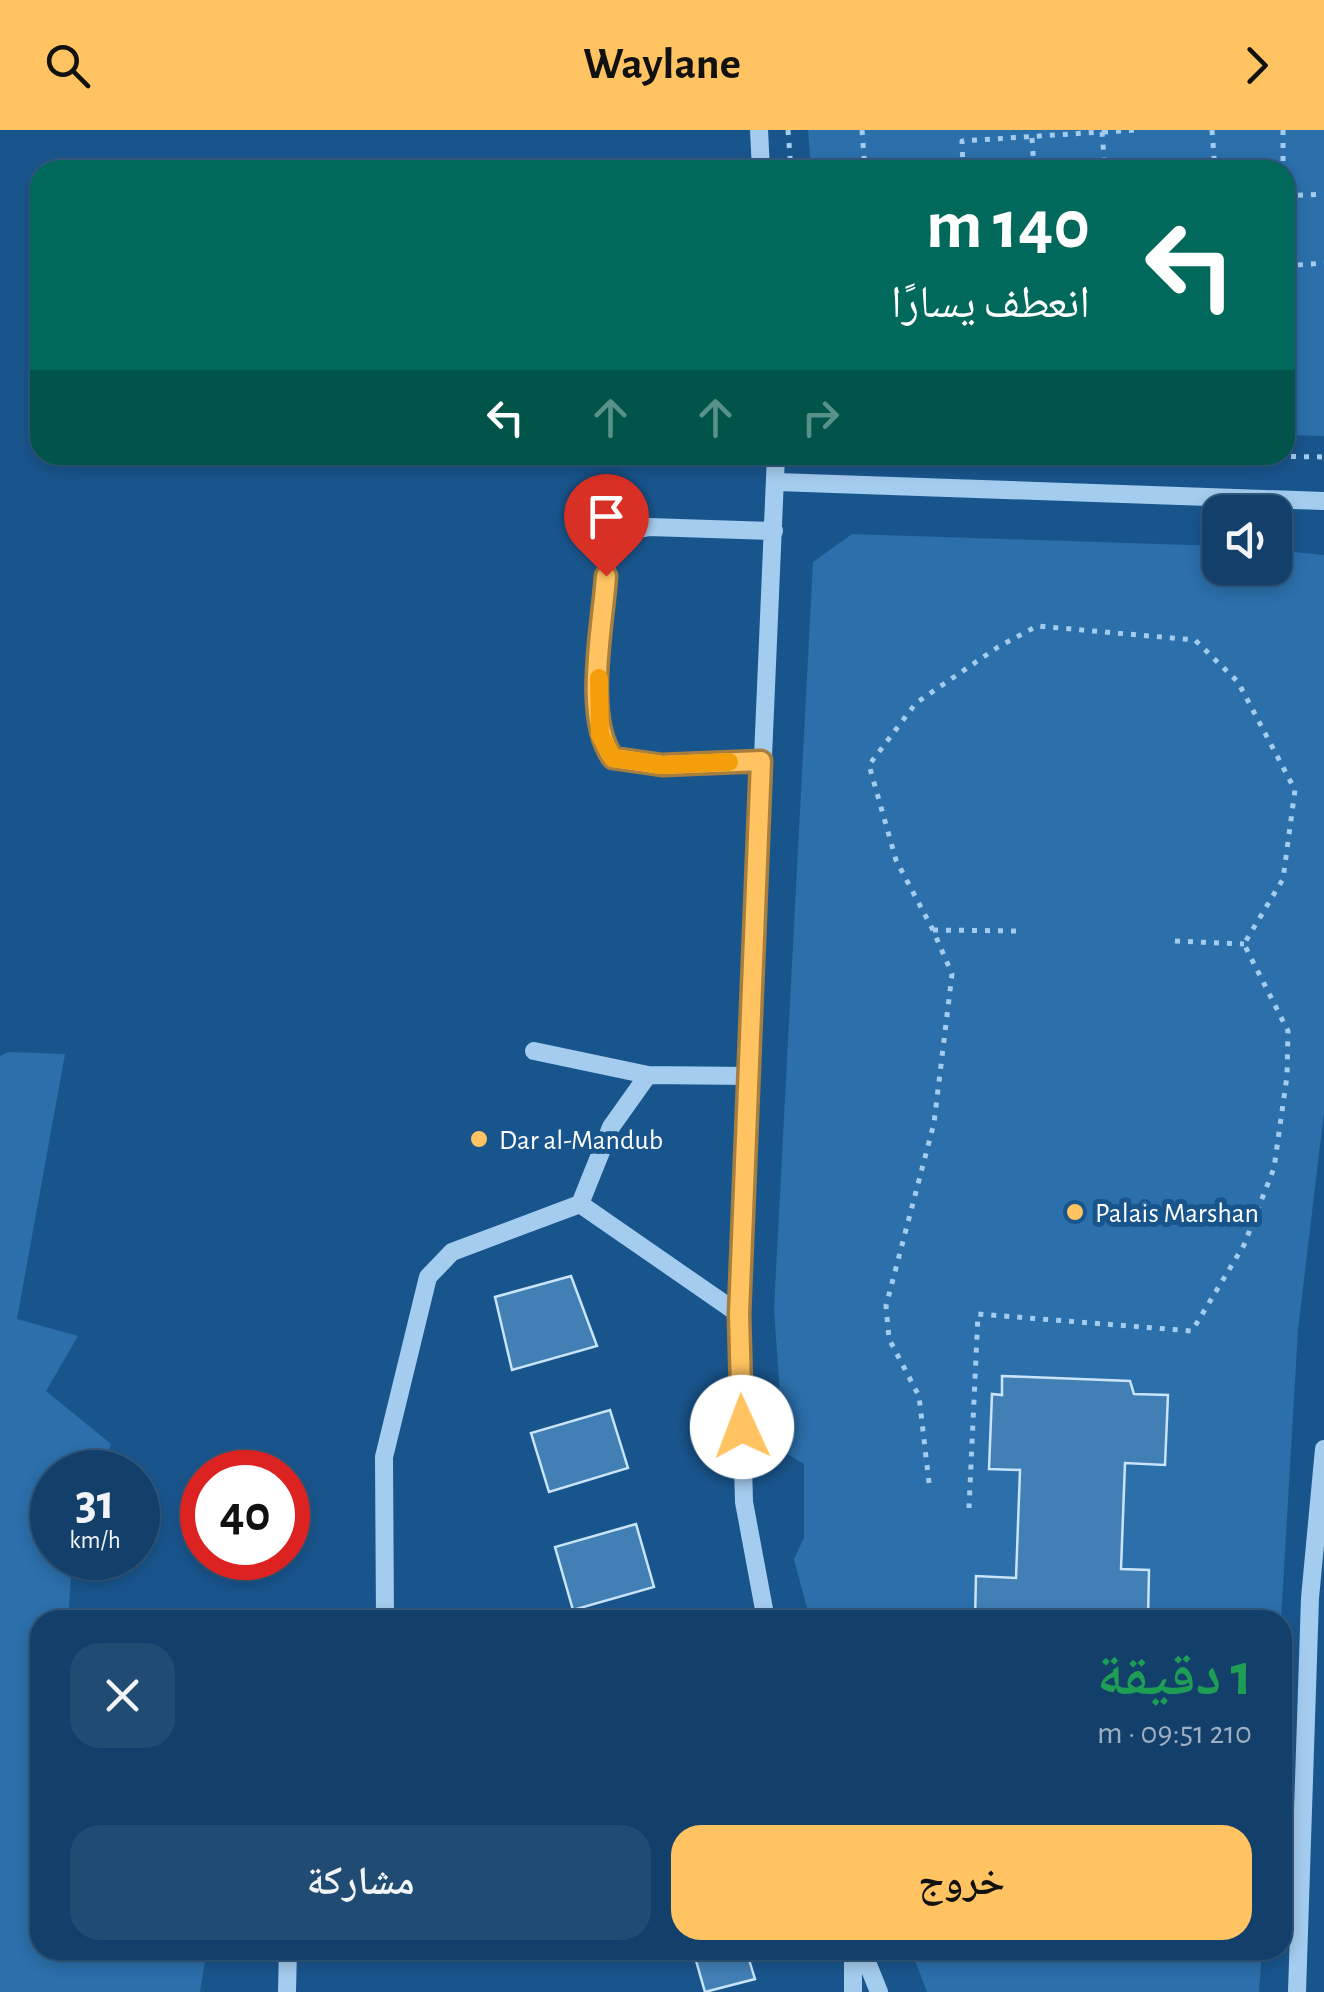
<!DOCTYPE html>
<html lang="ar">
<head>
<meta charset="utf-8">
<style>
	:root { --surface:#13406a; --page:#204b72; --text:#f1f3f6; --muted:#9dafc1; --line:#32597e; --accent:#ffc461 }
	body { margin:0; font-family:"Alegreya Sans","Noto Naskh Arabic",sans-serif; background:var(--page); color:var(--text); direction:rtl; height:100vh; display:flex; flex-direction:column; font-size:38px; white-space:nowrap }
	* { box-sizing:border-box; margin:0 }
	p { font-size:32px; color:var(--muted) }
	.icon { flex:none; width:55px; height:55px; fill:none; stroke:currentColor; stroke-width:2; stroke-linecap:round; stroke-linejoin:round }
	.map { position:relative; flex:1; overflow:hidden; direction:ltr }
	.details { position:absolute; left:30px; top:1480px; width:1262px; height:350px; display:flex; flex-direction:column; background:var(--surface); border-radius:30px; box-shadow:0 5px 15px #0003,0 0 0 2px var(--line); direction:rtl }
	.details>* { flex:none }
	.guide { position:absolute; left:30px; top:30px; width:1265px; height:305px; border-radius:30px; box-shadow:0 5px 15px #0003,0 0 0 2px var(--line); direction:rtl; background:#00695c; color:#fff; overflow:hidden }
	.buttons { position:absolute; left:1202px; top:365px; display:grid; gap:20px }
	.buttons a { display:grid; place-items:center; width:90px; height:90px; border-radius:20px; background:var(--surface); box-shadow:0 5px 15px #0003,0 0 0 2px var(--line); font-size:50px }
	.speed { position:absolute; left:30px; top:1320px; display:flex; gap:20px; font-size:50px; font-weight:700; text-align:center }
	.speed>* { display:grid; place-content:center; width:130px; height:130px; border-radius:50%; background:var(--surface); box-shadow:0 5px 15px #0003,0 0 0 2px var(--line); line-height:1 }
	.speed small { font-size:25px; font-weight:400 }
	.speed .limit { border:15px solid #d22; background:#fff; color:#111 }
	.pin { position:absolute; display:grid; place-items:center; width:85px; height:85px; color:#fff; margin:-102px -42px; border-radius:50% 50% 50% 0; rotate:-45deg; box-shadow:0 0 10px #0007 }
	.pin .icon { rotate:45deg }
	.me { position:absolute; width:110px; margin:-55px; rotate:358deg; stroke-linejoin:round; filter:drop-shadow(0 0 8px #0008) }
	.turn { display:flex; align-items:center; gap:35px; height:210px; padding:0 40px; font-size:45px }
	.turn .icon { width:130px; height:130px; stroke-width:2.5 }
	.turn b { display:block; font-size:70px; line-height:85px }
	.lanes { display:flex; align-items:center; height:95px; padding:0 40px; background:#0003; justify-content:center; gap:50px; direction:ltr }
	.lanes .off { opacity:.35 }
	.round { display:grid; place-items:center; flex:none; width:105px; height:105px; border-radius:30px; background:var(--page) }
	.head { display:flex; align-items:center; justify-content:space-between; height:170px; padding:0 40px }
	h1 { font-size:60px; font-weight:600; line-height:75px; color:#1e9e55 }
	.action { display:flex; gap:20px; margin-top:auto; padding:20px 40px }
	.action a { flex:1; height:115px; border-radius:30px; background:var(--accent); color:#111; font-size:40px; font-weight:600; line-height:115px; text-align:center }
	.action a+a { background:var(--page); color:var(--text) }
	header { display:flex; justify-content:space-between; align-items:center; height:130px; padding:0 40px; background:var(--accent); color:#111; font-size:45px; font-weight:600 }
	.map>svg:first-child { display:block }
	.green { fill:#2b6fab }
	.building { fill:#417fb5; stroke:#cae4fa; stroke-width:2.5 }
	.lines { fill:none; stroke-linecap:round; stroke-linejoin:round }
	.path { stroke:#a4ccee; stroke-width:5; stroke-dasharray:5 8; stroke-linecap:butt }
	.minor { stroke:#a4ccee; stroke-width:18 }
	.route-casing { stroke:#a67f3f; stroke-width:25 }
	.route { stroke:#ffc461; stroke-width:18 }
	.slow { stroke:#f59e0b; stroke-width:18 }
	.poi-dot { fill:#ffc461; stroke:#19558d; stroke-width:4 }
	.labels { text-anchor:middle; stroke-width:10; stroke-linejoin:round; paint-order:stroke }
	.poi-label { font-size:28px; fill:#fff; stroke:#19558d; text-anchor:start }
</style>
</head>
<body>
<header><svg class="icon" aria-label="forward" viewBox="0 0 24 24"><path d="M9 5l7 7-7 7"/></svg>Waylane<svg class="icon" aria-label="search" viewBox="0 0 24 24"><circle cx="10" cy="10" r="6"/><path d="M15 15l6 6"/></svg></header>
<div class="map">
<svg width="1324" height="1862" viewBox="0 0 1324 1862">
	<rect width="100%" height="100%" fill="#19558d"/>
	<!-- green -->
	<path class="green" d="M808 0H1324V306L1285 305V40H811Z
		M852 404 1220 416V438H1275V420L1324 425V982L1298 1200 1281 1490H810L794 1429 804 1408V1334L784 1322 774 1179 813 432Z
		M8 922 65 924 17 1189 78 1206 46 1261 111 1314 102 1342H52V1428H77L71 1447 68 1490H40V1820H207L200 1862H0V926Z
		M911 1820H1262L1259 1862H927Z"/>
	<!-- building -->
	<path class="building" d="M571 1146 597 1216 512 1240 495 1167Z
		M1002 1246 1130 1251 1134 1264 1168 1265 1165 1335 1125 1333 1121 1439 1149 1440 1148 1490H975L976 1446 1016 1448 1020 1340 989 1339 992 1264 1002 1265Z
		M610 1280 628 1338 549 1362 531 1303Z
		M636 1394 654 1457 573 1480 555 1417Z
		M693 1820H746L755 1849 705 1862Z"/>
	<g class="lines">
		<!-- path -->
		<path class="path" d="M788 0 791 40
			M862 0 865 40
			M1212 0 1215 40
			M1283 0V40
			M1103 2 1136 0
			M1032 8 1034 40
			M963 40 962 11 1102 2 1105 40
			M1285 66 1324 64
			M1285 136 1324 133
			M1213 325 1324 327
			M933 800 1018 801
			M1175 811 1244 814
			M929 1353 919 1266 889 1209 886 1176 934 993 952 844 933 800 896 730 869 635 916 573 998 517 1037 496 1195 510 1238 552 1295 660 1283 749 1244 814 1288 901 1287 946 1274 1038 1244 1115 1192 1201 978 1184 969 1378"/>
		<!-- minor -->
		<path class="minor" d="M759 0 761 40
			M777 352 1324 371
			M761 631C730 632 640 642 615 628 586 612 600 432 616 404L649 397 774 401
			M534 921 648 945
			M580 1074 611 997 648 945 750 946
			M580 1074 739 1184
			M385 1490 384 1327 428 1147 452 1122 580 1074
			M766 1490 744 1372 739 1184 776 325
			M853 1820V1862
			M862 1820 879 1862
			M287 1862 288 1820
			M1297 1862 1310 1468 1324 1319"/>
	</g>
	<g class="lines">
		<defs>
			<path id="route" d="M606 446C603 494 583 588 613 628L662 635 761 631 739 1184 742 1297"/>
		</defs>
		<!-- route casing -->
		<use href="#route" class="route-casing"/>
		<!-- route -->
		<use href="#route" class="route"/>
		<!-- slow -->
		<path class="slow" d="M599 548 600 605 613 628 662 635 729 632"/>
	</g>
	<!-- markers -->
	<g class="poi-dot">
		<circle cx="479" cy="1009" r="10"/>
		<circle cx="1075" cy="1082" r="10"/>
	</g>
	<g class="labels">
		<!-- poi labels -->
		<g class="poi-label">
			<text x="499" y="1019">Dar al-Mandub</text>
			<text x="1095" y="1092">Palais Marshan</text>
		</g>
	</g>
</svg>
<div class="buttons">
<a><svg class="icon" aria-label="sound" viewBox="0 0 24 24"><path d="M4 9h4l5-4v14l-5-4H4zM17 9q2 3 0 6"/></svg></a>
</div>
<div class="speed"><div>31<small>km/h</small></div><div class="limit">40</div></div>
<div class="pin" style="left:606px;top:446px;background:#d93025"><svg class="icon" aria-label="arrive" viewBox="0 0 24 24"><path d="M6 21V4h12l-3 4 3 4H6"/></svg></div>
<svg class="me" style="left:742px;top:1297px" viewBox="-20 -20 40 40"><circle r="19" fill="#fff"/><path d="M0-13L10 11 0 6-10 11z" fill="#ffc461"/></svg>
<div class="guide">
<div class="turn"><svg class="icon" aria-label="left" viewBox="0 0 24 24"><path d="M17 20v-9H6M10 6l-5 5 5 5"/></svg><div><b>140 m</b>انعطف يسارًا</div></div>
<div class="lanes"><svg class="icon" aria-label="left" viewBox="0 0 24 24"><path d="M17 20v-9H6M10 6l-5 5 5 5"/></svg><svg class="icon off" aria-label="ahead" viewBox="0 0 24 24"><path d="M12 20V5M6 11l6-6 6 6"/></svg><svg class="icon off" aria-label="ahead" viewBox="0 0 24 24"><path d="M12 20V5M6 11l6-6 6 6"/></svg><svg class="icon off" aria-label="right" viewBox="0 0 24 24"><path d="M7 20v-9h11M14 6l5 5-5 5"/></svg></div>
</div>
<section class="details">
<div class="head"><div><h1>1 دقيقة</h1><p>210 m · 09:51</p></div><a class="round"><svg class="icon" aria-label="close" viewBox="0 0 24 24"><path d="M6 6l12 12M18 6L6 18"/></svg></a></div>
<div class="action"><a>خروج</a><a>مشاركة</a></div>
</section>
</div>
</body>
</html>
